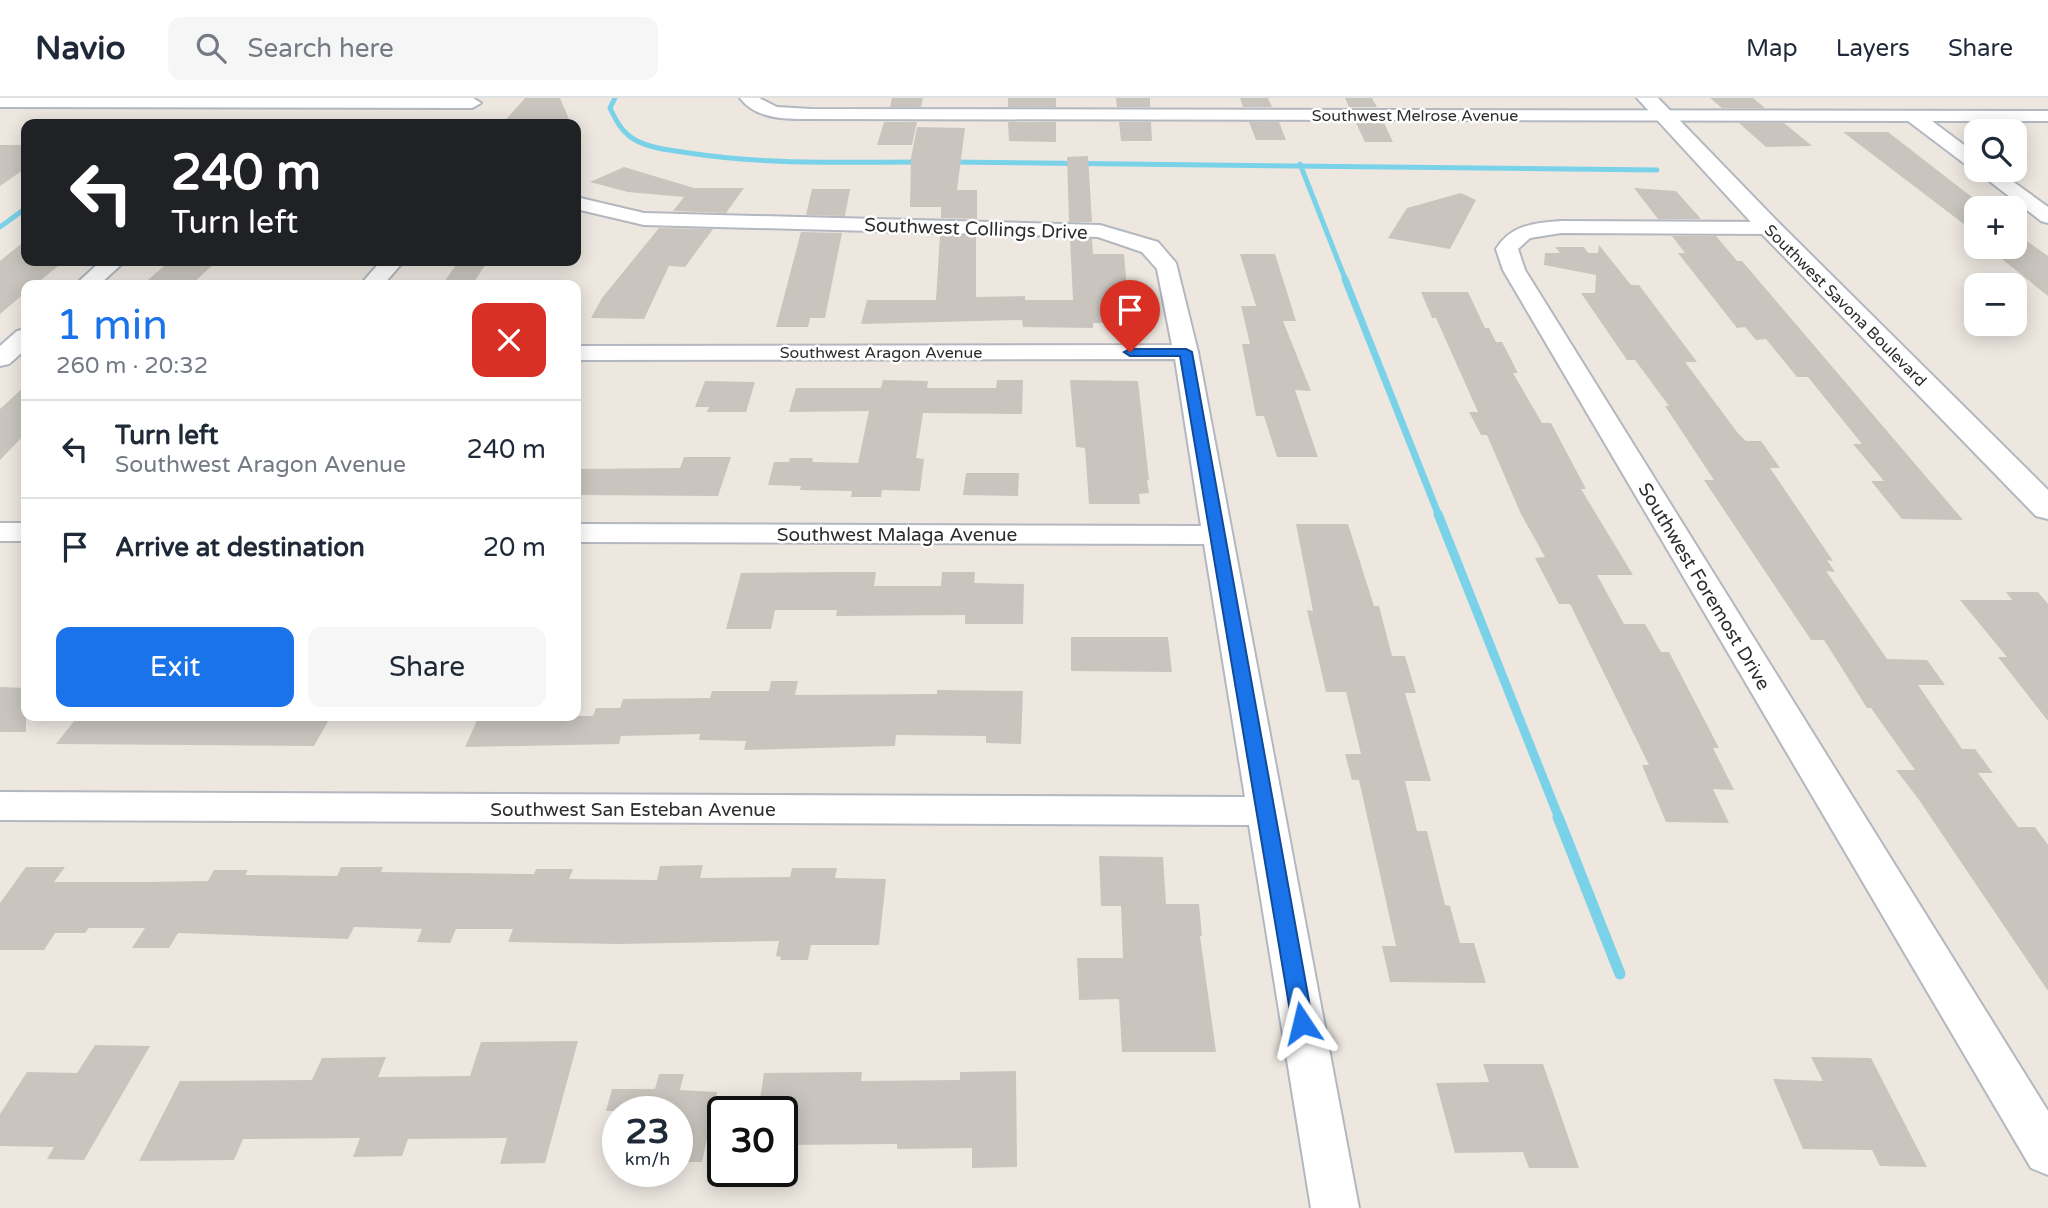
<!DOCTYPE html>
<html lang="en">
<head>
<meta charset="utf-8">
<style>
	:root { --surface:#fff; --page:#f6f6f7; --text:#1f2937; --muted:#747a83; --line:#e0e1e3; --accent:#1a73e8 }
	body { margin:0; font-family:"Varela Round",sans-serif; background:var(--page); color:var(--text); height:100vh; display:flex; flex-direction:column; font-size:26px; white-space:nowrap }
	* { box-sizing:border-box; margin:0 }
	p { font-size:23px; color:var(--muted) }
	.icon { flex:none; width:38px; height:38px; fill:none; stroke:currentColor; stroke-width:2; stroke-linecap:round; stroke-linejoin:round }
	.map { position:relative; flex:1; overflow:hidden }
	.panel { position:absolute; left:21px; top:182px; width:560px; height:441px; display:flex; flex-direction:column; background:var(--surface); border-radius:14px; box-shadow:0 4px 18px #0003 }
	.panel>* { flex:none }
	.top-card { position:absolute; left:21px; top:21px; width:560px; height:147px; border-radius:14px; box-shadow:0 4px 18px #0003; background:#202124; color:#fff; overflow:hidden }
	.buttons { position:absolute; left:1964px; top:21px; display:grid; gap:14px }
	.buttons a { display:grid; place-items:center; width:63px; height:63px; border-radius:14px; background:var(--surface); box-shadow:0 4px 18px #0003; font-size:35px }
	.speed { position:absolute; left:602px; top:998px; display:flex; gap:14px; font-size:35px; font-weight:700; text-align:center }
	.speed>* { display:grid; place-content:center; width:91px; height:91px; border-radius:50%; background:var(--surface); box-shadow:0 4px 18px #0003; line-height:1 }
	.speed small { font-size:18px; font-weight:400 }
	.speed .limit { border:4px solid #111; border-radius:10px; background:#fff; color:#111 }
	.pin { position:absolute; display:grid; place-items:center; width:60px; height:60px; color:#fff; margin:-72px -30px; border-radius:50% 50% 50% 0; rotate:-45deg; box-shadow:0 0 7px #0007 }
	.pin .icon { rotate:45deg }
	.me { position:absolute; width:77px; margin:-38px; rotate:350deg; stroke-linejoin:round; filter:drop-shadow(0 0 5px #0008) }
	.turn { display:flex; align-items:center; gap:24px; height:147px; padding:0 35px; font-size:32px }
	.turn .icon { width:91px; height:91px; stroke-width:2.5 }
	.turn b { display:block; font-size:49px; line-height:60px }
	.round { display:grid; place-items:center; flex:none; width:74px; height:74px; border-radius:14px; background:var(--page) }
	.summary { display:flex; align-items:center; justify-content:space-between; height:119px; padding:0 35px }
	h1 { font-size:42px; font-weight:600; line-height:52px; color:var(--accent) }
	.button { display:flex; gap:14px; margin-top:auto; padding:14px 35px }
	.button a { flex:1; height:80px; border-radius:14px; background:var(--accent); color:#fff; font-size:28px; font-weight:600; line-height:80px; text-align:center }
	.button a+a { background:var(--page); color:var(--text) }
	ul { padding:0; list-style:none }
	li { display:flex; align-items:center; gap:21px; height:98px; padding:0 35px; border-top:2px solid var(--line) }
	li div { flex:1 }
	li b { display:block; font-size:26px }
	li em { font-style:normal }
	header { display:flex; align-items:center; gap:42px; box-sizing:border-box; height:98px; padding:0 35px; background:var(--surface); border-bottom:2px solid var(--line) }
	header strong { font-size:33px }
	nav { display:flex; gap:38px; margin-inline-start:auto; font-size:24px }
	.search { width:490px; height:63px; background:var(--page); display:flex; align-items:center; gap:18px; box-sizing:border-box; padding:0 24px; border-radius:14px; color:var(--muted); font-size:26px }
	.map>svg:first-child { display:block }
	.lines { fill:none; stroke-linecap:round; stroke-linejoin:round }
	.stream-far3 { stroke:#7ad2e9; stroke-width:5 }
	.stream-far2 { stroke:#7ad2e9; stroke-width:7 }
	.stream-far1 { stroke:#7ad2e9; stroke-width:9 }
	.stream { stroke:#7ad2e9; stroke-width:11 }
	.building { fill:#c9c5be }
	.street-casing { stroke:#b3b7bf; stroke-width:4 }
	.secondary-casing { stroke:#b3b7bf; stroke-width:4 }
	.street { fill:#fff; fill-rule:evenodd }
	.secondary { fill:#fff; fill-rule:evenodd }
	.route { fill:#1a73e8; stroke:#114b97; stroke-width:2 }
	.labels { text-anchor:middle; stroke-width:5; stroke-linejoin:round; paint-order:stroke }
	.far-street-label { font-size:16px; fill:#2d2d2d; stroke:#fff }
	.street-label { font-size:19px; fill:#2d2d2d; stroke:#fff }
</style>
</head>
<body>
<header>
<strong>Navio</strong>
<div class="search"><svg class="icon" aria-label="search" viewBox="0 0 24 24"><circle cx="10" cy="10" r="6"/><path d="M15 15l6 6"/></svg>Search here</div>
<nav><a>Map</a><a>Layers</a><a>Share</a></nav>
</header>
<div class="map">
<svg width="2048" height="1110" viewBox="0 0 2048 1110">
	<rect width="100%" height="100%" fill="#ede7e0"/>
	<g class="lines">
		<!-- stream-far3 -->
		<path class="stream-far3" d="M615 0 610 10C616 23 623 36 637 43 653 51 671 52 689 55 766 67 844 64 921 64
			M949 64 1657 72
			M1300 66 1346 183
			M0 129 26 110"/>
		<!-- stream-far2 -->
		<path class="stream-far2" d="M1345 181 1439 418"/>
		<!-- stream-far1 -->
		<path class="stream-far1" d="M1438 416 1559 720"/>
		<!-- stream -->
		<path class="stream" d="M1558 719 1620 876"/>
	</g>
	<!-- building -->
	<path class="building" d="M525 0H560L571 26H502Z
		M892 0H923L921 9H890Z
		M1008 0H1056V9H1008Z
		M1116 0H1150V9H1117Z
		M1240 0H1268L1272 9H1243Z
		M1345 0H1372L1377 9H1349Z
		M1710 0H1753L1765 10H1722Z
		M884 24H917L912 47H877Z
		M1008 24H1056V44L1009 43Z
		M1119 24H1151L1152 43H1121Z
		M1249 24H1279L1286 42H1256Z
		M1356 25H1384L1393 44H1365Z
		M1739 25H1784L1812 48 1766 49Z
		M917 29 965 30 957 92H977V121L941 120V109H910L911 60Z
		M1843 34H1888L1986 110H1976V140L1965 133H1973Z
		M0 47H26V70L0 88Z
		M1088 58 1092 124H1069L1067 59Z
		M624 69 694 90H744L726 115 673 113 684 99 628 94 590 84Z
		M1634 90 1676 93 1701 121H1658Z
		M812 91H850L845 118 806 117Z
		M1461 95 1476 102 1450 151 1388 140 1407 110Z
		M659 130 713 131 685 169 669 168 644 221 591 220 602 200Z
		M801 134 842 135 825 220H810L808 229H776Z
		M2014 134 2048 158V198L1987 149H2014Z
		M940 137 976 138V199L1025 198V202H1073L1070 141H1092L1093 156H1124L1130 225H1093V230L1023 229 1022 222 861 226 867 202H936Z
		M1672 138H1716L1737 163H1742L1963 422 1902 421 1871 383H1884L1853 346H1862L1808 279H1797L1766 241 1756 242 1745 229 1737 230 1678 155H1685Z
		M26 142V163H64L35 187H26V194L0 216V163Z
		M1599 147 1631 187H1639L1697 264H1685L1737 334 1746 343H1761L1780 370H1770L1833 463 1827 462 1835 474 1826 473 1887 561 1927 562 1945 587H1918L1962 651H1975L1993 675H1978L2018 729H2035L2048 747V893L1917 699 1896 672H1915L1871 610H1867L1824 542H1811L1704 382H1714L1665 308H1669L1635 262H1627L1581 195H1595L1596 177 1544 167 1545 155H1560L1555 149H1584L1588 155H1598Z
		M1240 156H1275L1296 223H1283L1311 293 1295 292 1318 359H1277L1264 318H1256L1242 246H1250L1241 208H1256Z
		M170 163H217L191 187H142Z
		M458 164H487L472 187H442Z
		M1421 194H1468L1485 230H1489L1496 244H1502L1518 275H1513L1542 325H1551L1586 391H1581L1633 477H1597L1624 526H1645L1661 554H1669L1719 650H1713L1734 692 1713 691 1729 725 1666 724 1642 667H1649L1570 506H1559L1535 460 1545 459 1521 416 1487 337H1481L1469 314H1478L1436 220H1432Z
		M883 282 928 283 927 290H996L997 282H1023L1022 316 923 315 916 360 924 361 920 393 882 392 881 399H851L852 393 800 392 801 388 768 387 774 364H789L790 360H813L812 364 858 365 869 313 789 314 796 290H881Z
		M1070 282 1138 283 1149 382H1147L1149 395 1139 396 1140 406H1089L1085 350 1076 349Z
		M705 283 755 284 746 314H707L709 309H695Z
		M26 287V335L0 362V311Z
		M684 359H731L718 398 576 397V371L680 370Z
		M966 375H1019L1018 398 963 397Z
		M1296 426H1348L1374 508H1379L1392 558H1405L1416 595H1405L1431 683H1405L1417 733H1427L1445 807 1450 808 1460 845H1474L1486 885 1390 884 1382 848H1396L1359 682H1352L1345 656H1361L1346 594H1326L1307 512 1313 513Z
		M843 474H876L874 488H941L942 474H975L974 485 1024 486 1023 526H965V517L836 518 837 512H775L771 531H726L741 475Z
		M2006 494H2038L2048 506V623L1998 559H2007L1960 502H2012Z
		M1071 539H1168L1172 574 1071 573Z
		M771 583H798L795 597 937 596V592L1023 593 1021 646 986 645V638L896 637 895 648 744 652 746 643 699 642 700 636 621 638 619 646 465 649 479 618H593L596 610H620L623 601 710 600 712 593H769Z
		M0 589 26 590V634H0Z
		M78 618H331L314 648 56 646Z
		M1099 758 1163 759 1166 806H1199L1202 838H1200L1216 954H1122L1119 901 1079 902 1077 860H1123L1121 808H1101Z
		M703 767 700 780 790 779 792 770H837L835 780 886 781 879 847H811L808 862H780L781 859 776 858 779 843 618 846 508 844 513 831H456L450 845 417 844 422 831 354 829 348 841 178 835 169 850H132L145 830H89L85 835H55L44 852H0V805L26 769H65L54 784H145L208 783 214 772H248L245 777 337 778 341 769H383L381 774 534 776 536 771H573L569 781 657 782 660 768Z
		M578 943 545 1065 500 1066 507 1040 408 1041 402 1058 353 1059 360 1040 243 1041 234 1062 139 1063 180 983 312 982 322 960 386 959 378 979 470 978 481 944Z
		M95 947 150 948 84 1062 47 1061 54 1049 0 1048V1016L27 974 77 975Z
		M1811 959 1871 960 1927 1069 1880 1068 1872 1052 1803 1051 1773 981 1823 983Z
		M1483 966H1543L1579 1070H1529L1523 1054 1455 1055 1436 985 1489 984Z
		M1016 973 1017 1069 972 1070V1050L897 1051V1046L782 1047V1013H758L764 975 862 974 861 983 960 982V974Z
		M659 976H684L680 992 717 994 702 1064H677V1013H606L612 991H655Z"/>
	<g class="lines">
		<defs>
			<path id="street" d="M0 0H473L481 5 472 10 0 9Z
				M740 0H759L777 9 811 11 2048 13V23H1932L1976 56V71L1969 69 1908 23 811 21C786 21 757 22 740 0Z
				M1975 72H1997L2048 109V125L2041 123Z
				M576 99 644 115 1100 127 1158 144 1176 165 1198 254 1359 1110H1311L1249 727 0 722V694L1245 699 1204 446 576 444V426L1201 428 1175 261 576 262V248L1172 247 1157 171 1142 154 1098 139 644 127 576 111Z
				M1561 123 1770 124 1778 125 1781 130 1778 135 1770 136 1561 135 1530 140 1518 151 1525 172 2048 1013V1077L2031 1070 1503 172 1496 151C1511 127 1534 125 1561 123Z
				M101 163H125L99 187H75Z
				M381 163H404L383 187H360Z
				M26 231V251L9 266 0 268V248L17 233Z
				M0 425H26V443H0Z"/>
			<path id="secondary" d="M1637 0H1658L1779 125 2048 392V421L2036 418 1761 135Z"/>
		</defs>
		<!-- street casing -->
		<use href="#street" class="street-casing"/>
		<!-- secondary casing -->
		<use href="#secondary" class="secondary-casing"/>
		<!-- street -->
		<use href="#street" class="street"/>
		<!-- secondary -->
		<use href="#secondary" class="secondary"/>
	</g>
	<!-- route -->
	<path class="route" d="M1186 251 1192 254 1313 925 1310 931 1302 934 1295 931 1292 925 1180 258H1130L1124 254 1130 251Z"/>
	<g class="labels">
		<!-- far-street labels -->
		<g class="far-street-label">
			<text x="1415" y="23">Southwest Melrose Avenue</text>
			<text transform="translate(1846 207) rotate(45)" y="6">Southwest Savona Boulevard</text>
			<text x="881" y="260">Southwest Aragon Avenue</text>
		</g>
		<!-- street labels -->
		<g class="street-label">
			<text transform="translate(976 130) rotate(2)" y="7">Southwest Collings Drive</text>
			<text x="897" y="443">Southwest Malaga Avenue</text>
			<text transform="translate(1705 488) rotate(59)" y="7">Southwest Foremost Drive</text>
			<text x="633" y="718">Southwest San Esteban Avenue</text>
		</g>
	</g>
</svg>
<div class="buttons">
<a><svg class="icon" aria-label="search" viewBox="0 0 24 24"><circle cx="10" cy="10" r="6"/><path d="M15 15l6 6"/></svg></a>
<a>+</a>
<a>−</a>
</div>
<div class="speed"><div>23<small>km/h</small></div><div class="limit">30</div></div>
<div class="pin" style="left:1130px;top:254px;background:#d93025"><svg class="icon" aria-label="arrive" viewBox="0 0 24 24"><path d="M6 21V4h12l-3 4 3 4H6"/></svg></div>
<svg class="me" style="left:1302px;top:925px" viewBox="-20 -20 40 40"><path d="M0-17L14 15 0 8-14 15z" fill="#1a73e8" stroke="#fff" stroke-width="4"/></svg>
<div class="top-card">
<div class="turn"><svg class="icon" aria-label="left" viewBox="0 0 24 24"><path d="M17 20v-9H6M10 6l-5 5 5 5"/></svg><div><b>240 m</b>Turn left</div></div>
</div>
<section class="panel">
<div class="summary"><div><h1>1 min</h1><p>260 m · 20:32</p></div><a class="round" style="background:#d93025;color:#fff"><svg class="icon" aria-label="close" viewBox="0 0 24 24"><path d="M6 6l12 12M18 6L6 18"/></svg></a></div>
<ul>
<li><svg class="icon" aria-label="left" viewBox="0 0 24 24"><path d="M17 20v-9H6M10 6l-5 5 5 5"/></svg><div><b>Turn left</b><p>Southwest Aragon Avenue</p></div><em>240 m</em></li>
<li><svg class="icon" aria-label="arrive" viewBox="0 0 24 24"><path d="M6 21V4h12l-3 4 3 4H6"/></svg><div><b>Arrive at destination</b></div><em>20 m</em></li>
</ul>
<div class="button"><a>Exit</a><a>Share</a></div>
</section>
</div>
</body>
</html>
